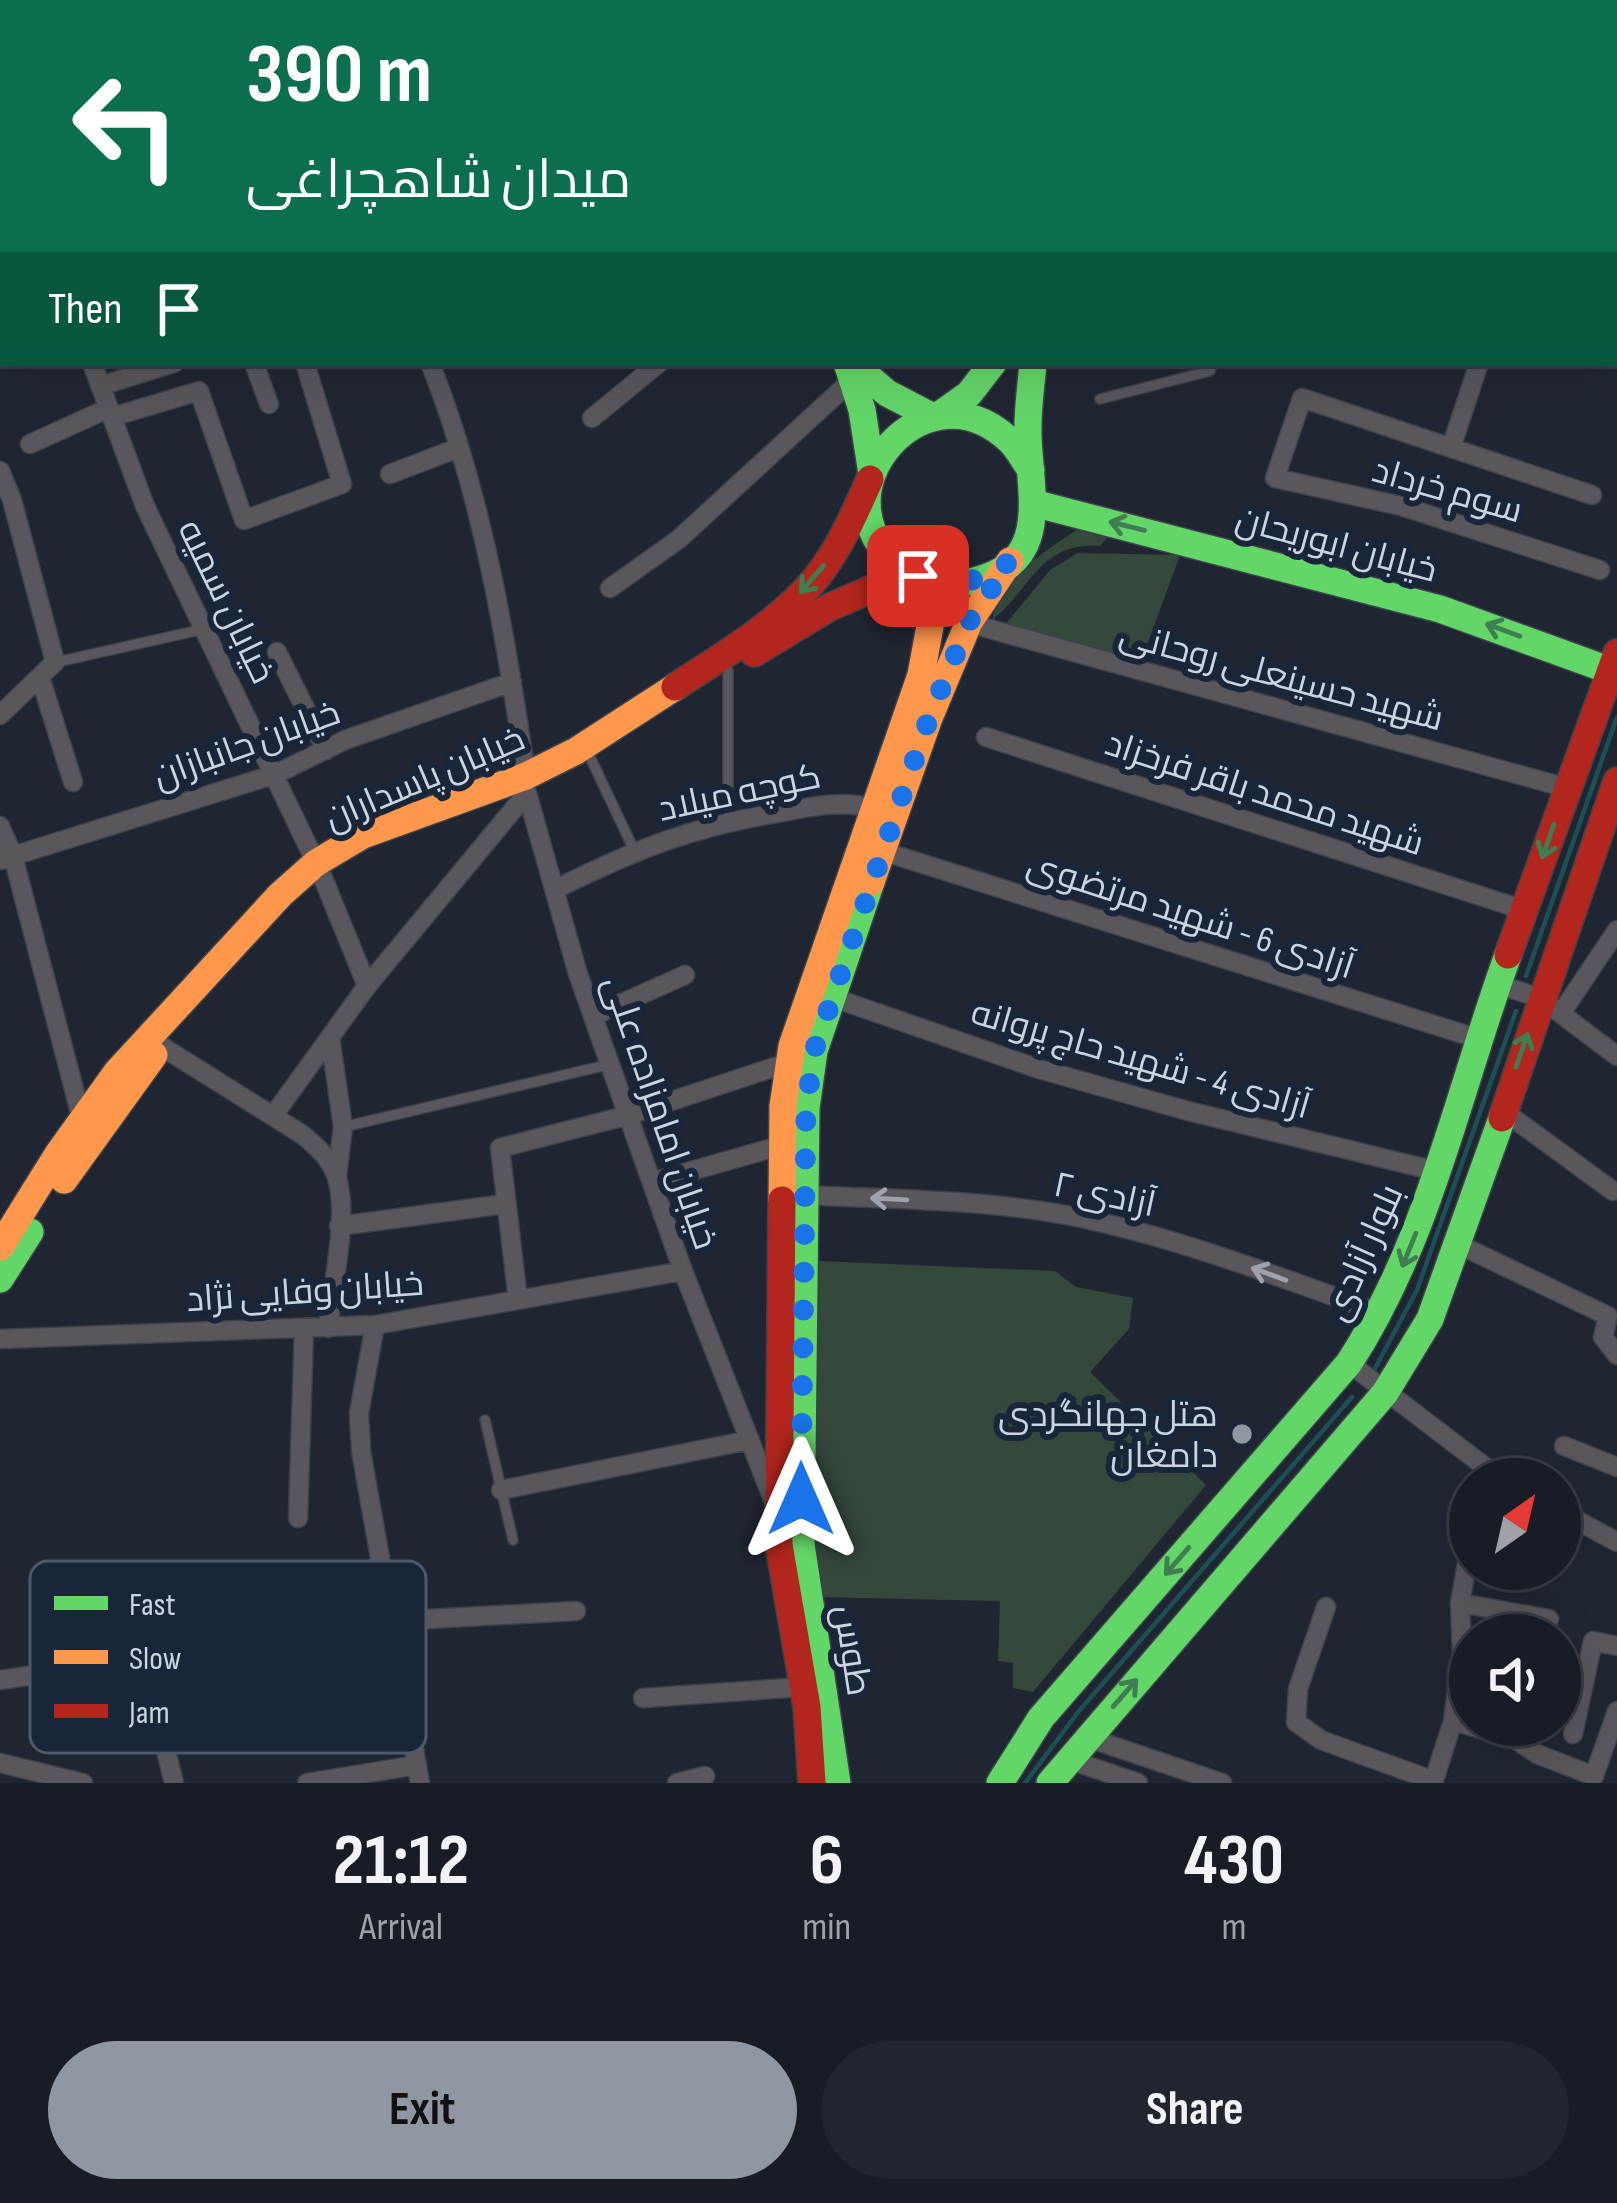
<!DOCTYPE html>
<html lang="en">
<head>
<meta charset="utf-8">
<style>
	:root { --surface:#181c25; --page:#21252d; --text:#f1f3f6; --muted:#9fa1a7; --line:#363a42; --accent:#8f97a3 }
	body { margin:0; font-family:"Sofia Sans Condensed",Cairo,sans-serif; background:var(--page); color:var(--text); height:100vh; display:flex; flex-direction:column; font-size:45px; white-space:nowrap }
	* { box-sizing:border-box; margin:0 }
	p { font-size:39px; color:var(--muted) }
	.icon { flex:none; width:66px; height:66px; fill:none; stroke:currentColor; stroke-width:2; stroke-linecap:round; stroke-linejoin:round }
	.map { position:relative; height:1783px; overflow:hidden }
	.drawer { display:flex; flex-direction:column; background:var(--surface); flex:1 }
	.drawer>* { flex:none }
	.hud { position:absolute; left:0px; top:0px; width:1617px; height:366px; box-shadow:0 12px 48px #0002,0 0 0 3px var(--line); background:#0b6e4f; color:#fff; overflow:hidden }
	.needle { width:78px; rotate:34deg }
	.fabs { position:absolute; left:1449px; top:1458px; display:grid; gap:24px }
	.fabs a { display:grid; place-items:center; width:132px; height:132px; border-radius:50%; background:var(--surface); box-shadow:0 12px 48px #0002,0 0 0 3px var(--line); font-size:60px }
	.pin { position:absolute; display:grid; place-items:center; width:102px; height:102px; color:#fff; margin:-51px; border-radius:24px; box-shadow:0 6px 18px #0006 }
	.me { position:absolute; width:132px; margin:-66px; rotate:0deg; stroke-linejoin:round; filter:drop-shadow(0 0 9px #0008) }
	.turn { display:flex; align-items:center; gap:42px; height:252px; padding:0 48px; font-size:54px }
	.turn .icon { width:156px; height:156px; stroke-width:2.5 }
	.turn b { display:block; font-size:84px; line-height:102px }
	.then { display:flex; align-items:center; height:114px; padding:0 48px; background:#0003; gap:24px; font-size:45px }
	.eta { display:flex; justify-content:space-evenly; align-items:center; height:204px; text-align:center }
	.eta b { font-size:72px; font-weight:700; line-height:84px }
	.cta { display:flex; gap:24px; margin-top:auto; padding:24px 48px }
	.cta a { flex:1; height:138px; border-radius:72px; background:var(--accent); color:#111; font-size:48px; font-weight:700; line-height:138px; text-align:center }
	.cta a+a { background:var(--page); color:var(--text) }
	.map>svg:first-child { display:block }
	.green { fill:#34483b }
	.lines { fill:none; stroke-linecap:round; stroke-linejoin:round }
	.stream { stroke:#1b5054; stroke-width:4.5 }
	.lane-casing { stroke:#3d434b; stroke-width:12 }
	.street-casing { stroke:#3d434b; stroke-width:21 }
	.fast-casing { stroke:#3d434b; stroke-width:30 }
	.slow-casing { stroke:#3d434b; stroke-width:30 }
	.jam-casing { stroke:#3d434b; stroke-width:30 }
	.lane { stroke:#59575c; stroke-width:9 }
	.street { stroke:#59575c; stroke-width:18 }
	.fast { stroke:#63d668; stroke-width:27 }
	.slow { stroke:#ff974d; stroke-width:27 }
	.jam { stroke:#b3261e; stroke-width:27 }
	.oneway { stroke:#3e7e50 }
	.oneway2 { stroke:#9da2ac }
	.route { stroke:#1a73e8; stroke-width:21; stroke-dasharray:0 37.8 }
	.poi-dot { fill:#8f97a3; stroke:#192538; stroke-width:4.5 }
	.labels { text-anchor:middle; stroke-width:12; stroke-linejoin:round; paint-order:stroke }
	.street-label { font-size:36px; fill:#cbd4e1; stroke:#192538 }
	.poi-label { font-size:36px; fill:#cbd4e1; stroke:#192538; text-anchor:end }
	.key { fill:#192538; stroke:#4e5a6b; stroke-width:3 }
	.key-label { font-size:33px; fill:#cbd4e1 }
</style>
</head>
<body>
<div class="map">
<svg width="1617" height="1783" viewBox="0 0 1617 1783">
	<rect width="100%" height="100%" fill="#202631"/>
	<!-- green -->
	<path class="green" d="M642 0H961L644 3Z
		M1079 528 1108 536 1100 546C1039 541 1031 590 992 620 1003 573 1043 554 1079 528Z
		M1078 553 1180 555 1141 662 1004 626 1050 570Z
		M819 1261 1055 1271 1076 1287 1133 1298 1129 1329 1090 1372 1206 1485 1033 1692 1013 1688V1663L998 1661 1000 1601 814 1597Z"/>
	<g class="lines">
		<!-- stream -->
		<path class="stream" d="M1526 976 1617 717
			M1373 1372 1417 1290 1516 1011
			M1025 1783 1079 1711 1352 1397"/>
		<defs>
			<path id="lane" d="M359 0 363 3
				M1100 399 1210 371 1213 363
				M57 662 204 629
				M728 670V821
				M591 759 634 850
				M343 1127 611 1064
				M485 1420 513 1540"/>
			<path id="street" d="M283 0 285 3
				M437 0 439 3
				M1028 0 1038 3
				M1431 0 1439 3
				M55 3 58 0
				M199 3 202 0
				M979 3 982 0
				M1336 3 1337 0
				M1463 3 1464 0
				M0 68 3 64
				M1614 194 1617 195
				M0 267 3 268
				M0 295 3 292
				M1614 352 1617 353
				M92 363 145 506 316 863
				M254 363 269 404
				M430 363C482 494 506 637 526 776
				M100 386 174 363
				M112 417 199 391 244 520 342 484 305 363
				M592 418 659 363
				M30 444 109 408
				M1451 448 1479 363
				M0 471 12 500 55 662 0 715
				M390 474 458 448
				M1592 495 1302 398 1275 478 1401 506 1600 570
				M610 588 679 539 852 380
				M979 626 1567 788
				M277 652 326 750
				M40 677 73 782
				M986 737 1524 910
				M527 793 578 974 683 1271 774 1502
				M0 826 13 856 82 1120
				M882 851 1479 1039
				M0 860 276 774 345 740 512 682
				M323 878 367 986
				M556 889C636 849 694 826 783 812 814 806 842 800 874 808
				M1497 984 1540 998 1617 1056
				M831 997 1039 1069 1188 1111 1436 1171
				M1562 1012 1617 930
				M593 1016 685 975
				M330 1037 343 1127 337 1176
				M161 1046 303 1135C317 1147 331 1159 337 1178 349 1218 332 1286 328 1328
				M1502 1110 1613 1191
				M273 1116 367 986 527 793
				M652 1182 783 1145
				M804 1195C902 1200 1003 1199 1099 1222 1195 1244 1287 1280 1380 1313
				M339 1226 505 1204
				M1458 1244 1608 1316 1603 1337 1617 1355
				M518 1300 500 1148 629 1115 790 1062
				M375 1325 359 1413 361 1451 420 1783
				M0 1339 375 1325 683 1271
				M1349 1363 1501 1479
				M1564 1446 1617 1467
				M501 1490 750 1440
				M1560 1511 1617 1542
				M298 1518 304 1329
				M1460 1603 1549 1619
				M1326 1607 1298 1689 1296 1722 1321 1740 1434 1781
				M143 1659 174 1783
				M0 1680 391 1621 576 1611
				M643 1698 803 1687
				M1453 1721 1515 1739 1537 1754 1594 1776 1617 1711
				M1573 1734 1593 1641 1617 1646
				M1086 1737 1222 1783
				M1067 1759 1138 1783
				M0 1763 83 1783
				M307 1783 417 1765
				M677 1783 705 1776
				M1433 1783 1453 1721 1462 1653 1460 1603 1470 1547"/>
			<path id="fast" d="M1124 3 1125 0
				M1150 3 1151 0
				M847 363 862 410 872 474
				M852 363 887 393 933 417
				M938 416 969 394 993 363
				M1031 470C1024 461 1018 448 1009 440 920 356 802 507 911 573 929 584 954 586 974 581 1052 563 1030 495 1028 436 1027 412 1031 387 1033 363
				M1037 504 1440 609 1617 673
				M0 1279 30 1232
				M837 1783 801 1544 806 1108 814 1051 871 882
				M1000 1783 1041 1718 1349 1363C1429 1240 1458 1092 1508 955
				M1050 1783 1385 1393 1430 1319 1502 1118"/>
			<path id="slow" d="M621 0 623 3
				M871 882 929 718 969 622 1010 561
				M64 1180 154 1055
				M782 1200 783 1106 792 1046 921 675 930 626 918 576
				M0 1247 58 1154 117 1072 280 895 316 863 363 835 526 776 576 751 675 687"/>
			<path id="jam" d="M754 653 830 607 911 572
				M675 687C724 655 779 623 816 578 840 548 855 513 870 479
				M1508 955 1617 653
				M1502 1118 1617 781
				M782 1200 779 1545 807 1707 812 1783"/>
		</defs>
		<!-- lane casing -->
		<use href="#lane" class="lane-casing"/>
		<!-- street casing -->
		<use href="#street" class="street-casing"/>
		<!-- fast casing -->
		<use href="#fast" class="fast-casing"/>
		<!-- slow casing -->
		<use href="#slow" class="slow-casing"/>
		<!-- jam casing -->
		<use href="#jam" class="jam-casing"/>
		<!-- lane -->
		<use href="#lane" class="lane"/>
		<!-- street -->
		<use href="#street" class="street"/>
		<!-- fast -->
		<use href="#fast" class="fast"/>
		<!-- slow -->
		<use href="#slow" class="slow"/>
		<!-- jam -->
		<use href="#jam" class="jam"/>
	</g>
	<!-- one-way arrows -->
	<defs><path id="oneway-shaft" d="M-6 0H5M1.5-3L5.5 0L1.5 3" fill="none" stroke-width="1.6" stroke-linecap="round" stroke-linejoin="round" transform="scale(3)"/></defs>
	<g class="oneway">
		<use href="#oneway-shaft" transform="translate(1127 526) rotate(-166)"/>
		<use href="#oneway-shaft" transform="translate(812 579) rotate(131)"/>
		<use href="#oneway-shaft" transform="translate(1503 630) rotate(-160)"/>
		<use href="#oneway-shaft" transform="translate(1548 841) rotate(109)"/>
		<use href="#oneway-shaft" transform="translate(1522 1050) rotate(-71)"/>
		<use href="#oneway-shaft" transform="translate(1409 1250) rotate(112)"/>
		<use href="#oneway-shaft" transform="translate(1177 1561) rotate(131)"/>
		<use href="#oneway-shaft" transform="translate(1125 1693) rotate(-49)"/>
	</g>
	<g class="oneway2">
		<use href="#oneway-shaft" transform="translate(889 1199) rotate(-177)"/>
		<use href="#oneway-shaft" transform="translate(1269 1274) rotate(-160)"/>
	</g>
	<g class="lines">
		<!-- route -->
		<path class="route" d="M801 1499 806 1108 814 1051 929 718 969 622 1010 561C981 583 952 588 918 576"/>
	</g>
	<!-- markers -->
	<circle class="poi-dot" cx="1242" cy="1434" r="12"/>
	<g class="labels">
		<!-- street labels -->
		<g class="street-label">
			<text transform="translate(1448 489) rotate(16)" y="13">سوم خرداد</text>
			<text transform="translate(1337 543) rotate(15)" y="13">خیابان ابوریحان</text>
			<text transform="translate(228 601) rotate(64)" y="13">خیابان سمیه</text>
			<text transform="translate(1282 675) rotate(15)" y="13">شهید حسینعلی روحانی</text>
			<text transform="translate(246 743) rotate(-20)" y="13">خیابان جانبازان</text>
			<text transform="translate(424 777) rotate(-23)" y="13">خیابان پاسداران</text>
			<text transform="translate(739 791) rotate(-12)" y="13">کوچه میلاد</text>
			<text transform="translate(1265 792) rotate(18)" y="13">شهید محمد باقر فرخزاد</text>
			<text transform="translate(1191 914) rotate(18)" y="13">آزادی 6 - شهید مرتضوی</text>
			<text transform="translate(1141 1058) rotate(16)" y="13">آزادی 4 - شهید حاج پروانه</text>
			<text transform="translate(662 1112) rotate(71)" y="13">خیابان امامزاده علی</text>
			<text transform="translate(1105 1193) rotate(12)" y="13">آزادی ۲</text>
			<text transform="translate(1362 1252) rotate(-66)" y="13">بلوار آزادی</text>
			<text transform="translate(305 1290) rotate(-4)" y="13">خیابان وفایی نژاد</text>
			<text transform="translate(854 1650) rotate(81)" y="13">طوس</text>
		</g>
		<!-- poi labels -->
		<g class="poi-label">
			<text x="1218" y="1426">هتل جهانگردى<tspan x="1218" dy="41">دامغان</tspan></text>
		</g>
	</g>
	<!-- legend -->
	<rect x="30" y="1561" width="396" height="192" rx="18" class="key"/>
	<rect x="54" y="1596" width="54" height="14" fill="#63d668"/>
	<rect x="54" y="1650" width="54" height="14" fill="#ff974d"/>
	<rect x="54" y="1704" width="54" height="14" fill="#b3261e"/>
	<g class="key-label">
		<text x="129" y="1615">Fast</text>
		<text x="129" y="1669">Slow</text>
		<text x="129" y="1723">Jam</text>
	</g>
</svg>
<div class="fabs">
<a><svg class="needle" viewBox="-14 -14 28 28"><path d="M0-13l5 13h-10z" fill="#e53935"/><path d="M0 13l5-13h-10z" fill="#9fa1a7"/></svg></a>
<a><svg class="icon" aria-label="sound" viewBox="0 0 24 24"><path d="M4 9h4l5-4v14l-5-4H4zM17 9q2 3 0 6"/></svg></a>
</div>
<div class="pin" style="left:918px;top:576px;background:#d93025"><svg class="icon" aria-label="arrive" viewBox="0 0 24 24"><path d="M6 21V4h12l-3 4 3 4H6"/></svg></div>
<svg class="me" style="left:801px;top:1499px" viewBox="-20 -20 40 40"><path d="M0-17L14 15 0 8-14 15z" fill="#1a73e8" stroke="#fff" stroke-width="4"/></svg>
<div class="hud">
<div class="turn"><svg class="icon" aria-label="left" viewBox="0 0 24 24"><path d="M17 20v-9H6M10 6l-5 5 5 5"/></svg><div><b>390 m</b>میدان شاهچراغی</div></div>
<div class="then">Then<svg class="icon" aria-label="arrive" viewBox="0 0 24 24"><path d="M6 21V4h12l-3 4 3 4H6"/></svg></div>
</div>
</div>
<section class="drawer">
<div class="eta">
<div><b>21:12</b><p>Arrival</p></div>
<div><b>6</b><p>min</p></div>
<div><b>430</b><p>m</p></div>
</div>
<div class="cta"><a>Exit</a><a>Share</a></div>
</section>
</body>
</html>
